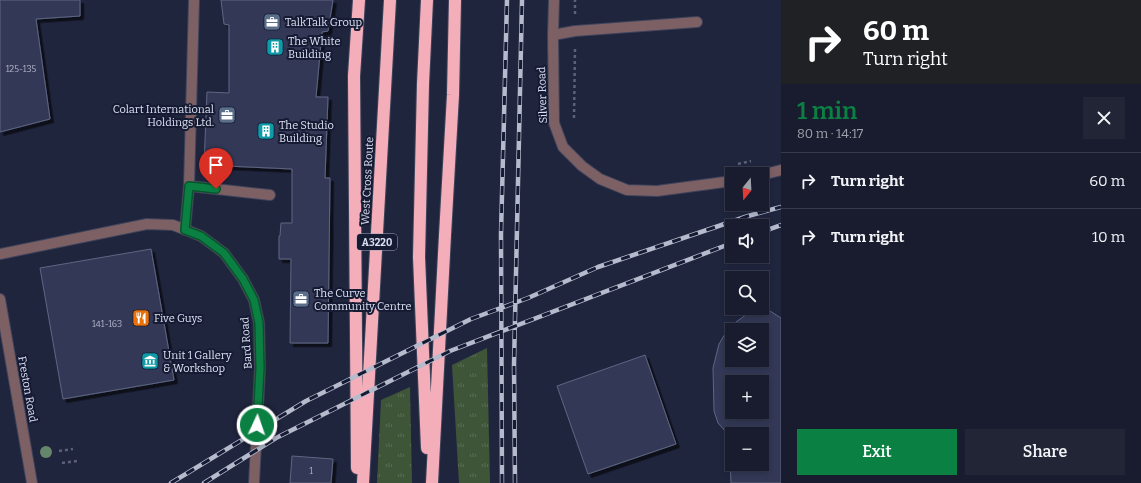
<!DOCTYPE html>
<html lang="en">
<head>
<meta charset="utf-8">
<style>
	:root { --surface:#181c2e; --page:#212536; --text:#f1f3f6; --muted:#9fa1aa; --line:#363a4a; --accent:#0b8043 }
	body { margin:0; font-family:Bitter,serif; background:var(--page); color:var(--text); height:100vh; display:flex; flex-direction:column; font-size:15px; white-space:nowrap }
	* { box-sizing:border-box; margin:0 }
	p { font-size:13px; color:var(--muted) }
	.icon { flex:none; width:22px; height:22px; fill:none; stroke:currentColor; stroke-width:2; stroke-linecap:round; stroke-linejoin:round }
	.map { position:relative; flex:1; overflow:hidden }
	.panel { display:flex; flex-direction:column; background:var(--surface); width:360px }
	.panel>* { flex:none }
	.banner { background:#202124; color:#fff; overflow:hidden }
	.needle { width:26px; rotate:198deg }
	.controls { position:absolute; left:725px; top:167px; display:grid; gap:8px }
	.controls a { display:grid; place-items:center; width:44px; height:44px; border-radius:0px; background:var(--surface); box-shadow:0 2px 6px #0003,0 0 0 1px var(--line); font-size:20px }
	.pin { position:absolute; display:grid; place-items:center; width:34px; height:34px; color:#fff; margin:-41px -17px; border-radius:50% 50% 50% 0; rotate:-45deg; box-shadow:0 0 4px #0007 }
	.pin .icon { rotate:45deg }
	.me { position:absolute; width:44px; margin:-22px; rotate:3deg; stroke-linejoin:round; filter:drop-shadow(0 0 3px #0008) }
	.turn { display:flex; align-items:center; gap:14px; height:84px; padding:0 16px; font-size:18px }
	.turn .icon { width:52px; height:52px; stroke-width:2.5 }
	.turn b { display:block; font-size:28px; line-height:34px }
	.round { display:grid; place-items:center; flex:none; width:42px; height:42px; border-radius:0px; background:var(--page) }
	.head { display:flex; align-items:center; justify-content:space-between; height:68px; padding:0 16px }
	h1 { font-size:24px; font-weight:600; line-height:30px; color:var(--accent) }
	.primary-button { display:flex; gap:8px; margin-top:auto; padding:8px 16px }
	.primary-button a { flex:1; height:46px; border-radius:0px; background:var(--accent); color:#fff; font-size:16px; font-weight:600; line-height:46px; text-align:center }
	.primary-button a+a { background:var(--page); color:var(--text) }
	ul { padding:0; list-style:none }
	li { display:flex; align-items:center; gap:12px; height:56px; padding:0 16px; border-top:1px solid var(--line) }
	li div { flex:1 }
	li b { display:block; font-size:15px }
	li em { font-style:normal }
	main { display:flex; flex:1; min-height:0 }
	.map>svg:first-child { display:block }
	.grass { fill:url(#grass-tufts) }
	.building { fill:#333954; stroke:#5e6683; fill-rule:evenodd; filter:url(#shadow) }
	.lines { fill:none; stroke-linecap:round; stroke-linejoin:round }
	.lane-casing { stroke:#3e435b; stroke-width:12 }
	.street-casing { stroke:#3e435b; stroke-width:12 }
	.highway-casing { stroke:#3e435b; stroke-width:14 }
	.path { stroke:#5d6178; stroke-width:2.5; stroke-dasharray:3 3; stroke-linecap:butt }
	.lane { stroke:#7c6064; stroke-width:10 }
	.street { stroke:#7c6064; stroke-width:10 }
	.highway { stroke:#f3aeba; stroke-width:12 }
	.rail-casing { stroke:#b5bacd; stroke-width:4.5 }
	.rail { stroke:#161b34; stroke-width:3; stroke-dasharray:9; stroke-linecap:butt }
	.tree { fill:#65866b }
	.route-casing { stroke:#07532c; stroke-width:10 }
	.route { stroke:#0b8043; stroke-width:7 }
	.labels { text-anchor:middle; stroke-width:4; stroke-linejoin:round; paint-order:stroke }
	.number-label { font-size:9px; fill:#b2b6ca }
	.shield { fill:#161b34; stroke:#a1a5b9; stroke-width:1 }
	.shield-label { font-size:10px; font-weight:bold; fill:#dce0f2 }
	.poi-label { font-size:11px; fill:#dce0f2; stroke:#161b34; text-anchor:start }
	.street-label { font-size:11px; fill:#dce0f2; stroke:#161b34 }
</style>
</head>
<body>
<main>
<div class="map">
<svg width="781" height="483" viewBox="0 0 781 483">
	<defs>
		<pattern id="grass-tufts" width="24" height="20" patternUnits="userSpaceOnUse"><rect width="24" height="20" fill="#3e5538"/><path d="M3 7l-1-3M5 7V3M7 7l1-3M15 17l-1-3M17 17v-4M19 17l1-3" fill="none" stroke="#596d55"/></pattern>
		<filter id="shadow"><feDropShadow dx="3.5" dy="3.5" stdDeviation="0" flood-color="#0009"/></filter>
	</defs>
	<rect width="100%" height="100%" fill="#20253e"/>
	<!-- grass -->
	<path class="grass" d="M487 348 490 483H459L452 365Z
		M410 387 412 483H377L381 400Z"/>
	<!-- building -->
	<path class="building" d="M0 0H80V16L36 19 50 119 0 132Z
		M221 0H333L328 31 322 32 316 97H328L325 178H330L328 343H290L291 259H279V236H280L281 223H292V169L204 165 207 92 229 93V25L224 24Z
		M151 249 174 380 63 399 40 268Z
		M770 311 781 318V483H731L729 441 726 432 718 423 714 411 713 368 719 344 729 327 750 312ZM732 330H762V360H732ZM732 382H762V412H732ZM732 434H762V464H732Z
		M645 355 676 444 588 474 557 386Z
		M292 456 333 459 331 483H290Z"/>
	<g class="lines">
		<defs>
			<path id="lane" d="M553 35 575 31 697 22
				M189 186 270 195"/>
			<path id="street" d="M554 0 553 35 554 123 563 147 582 166 600 179 627 190 657 191 732 181
				M762 175 781 170
				M185 230 189 186 194 0
				M0 254 147 224 173 225 201 236 224 253 243 279 254 300 259 323 260 368 254 483
				M0 299 32 483"/>
			<path id="highway" d="M427 448 419 257 423 84 427 0
				M357 468 354 76 359 0
				M363 483 390 0
				M432 483 445 235 453 95 455 0"/>
		</defs>
		<!-- lane casing -->
		<use href="#lane" class="lane-casing"/>
		<!-- street casing -->
		<use href="#street" class="street-casing"/>
		<!-- highway casing -->
		<use href="#highway" class="highway-casing"/>
		<!-- path -->
		<path class="path" d="M575 14V0
			M574 118 575 49
			M738 164 751 161
			M59 451 73 449
			M62 463 77 461"/>
		<!-- lane -->
		<use href="#lane" class="lane"/>
		<!-- street -->
		<use href="#street" class="street"/>
		<!-- highway -->
		<use href="#highway" class="highway"/>
		<defs>
			<path id="rail" d="M762 232 781 225
				M171 483 306 401 471 319 528 298 598 267 748 216 781 207
				M204 483 276 438 450 351 732 243
				M502 483 501 234 507 0
				M515 483 514 365 522 0"/>
		</defs>
		<!-- rail casing -->
		<use href="#rail" class="rail-casing"/>
		<!-- rail -->
		<use href="#rail" class="rail"/>
	</g>
	<!-- trees -->
	<circle class="tree" cx="46" cy="452" r="6"/>
	<g class="lines">
		<defs>
			<path id="route" d="M216 189 189 186 185 230 201 236 224 253 243 279 254 300 259 323 260 368 257 425"/>
		</defs>
		<!-- route casing -->
		<use href="#route" class="route-casing"/>
		<!-- route -->
		<use href="#route" class="route"/>
	</g>
	<!-- icons -->
	<defs>
		<symbol id="office-square" viewBox="-11 -11 22 22"><rect x="-9" y="-9" width="18" height="18" rx="4" fill="#5c6f8a" stroke="#161b34"/><path d="M-6-3h4V-5.5h4V-3h4V5H-6ZM-1-4.5V-3h2v-1.5ZM-6 0V1H6V0Z" fill="#fff"/></symbol>
		<symbol id="building-square" viewBox="-11 -11 22 22"><rect x="-9" y="-9" width="18" height="18" rx="4" fill="#0f9aa8" stroke="#161b34"/><path d="M-4-6H4V6H1V3H-1V6H-4ZM-2.5-4.3h1.7v1.8h-1.7ZM.8-4.3h1.7v1.8H.8ZM-2.5-1h1.7V.8h-1.7ZM.8-1h1.7V.8H.8Z" fill="#fff"/></symbol>
		<symbol id="restaurant-square" viewBox="-11 -11 22 22"><rect x="-9" y="-9" width="18" height="18" rx="4" fill="#e8710a" stroke="#161b34"/><path d="M-5-6h1v4h1v-4h1v4h1v-4h1v5L-1.5 .5V6h-2V.5L-5-1ZM5-6V6H3V1.5H1.5Q1.5-4 5-6Z" fill="#fff"/></symbol>
		<symbol id="museum-square" viewBox="-11 -11 22 22"><rect x="-9" y="-9" width="18" height="18" rx="4" fill="#0f9aa8" stroke="#161b34"/><path d="M0-6L6-3V-2H-6V-3ZM-5-1h2V3h-2ZM-1-1h2V3h-2ZM3-1h2V3H3ZM-6 4H6V6H-6Z" fill="#fff"/></symbol>
	</defs>
	<g fill-rule="evenodd">
		<use href="#office-square" x="262" y="12" width="20" height="20"/>
		<use href="#building-square" x="265" y="37" width="20" height="20"/>
		<use href="#office-square" x="217" y="105" width="20" height="20"/>
		<use href="#building-square" x="256" y="121" width="20" height="20"/>
		<use href="#office-square" x="291" y="289" width="20" height="20"/>
		<use href="#restaurant-square" x="131" y="308" width="20" height="20"/>
		<use href="#museum-square" x="140" y="351" width="20" height="20"/>
	</g>
	<g class="labels">
		<!-- number labels -->
		<g class="number-label">
			<text x="21" y="72">125-135</text>
			<text x="107" y="327">141-163</text>
			<text x="311" y="474">1</text>
		</g>
		<!-- shield labels -->
		<rect class="shield" x="357" y="234" width="40" height="16" rx="3"/>
		<g class="shield-label">
			<text x="377" y="246">A3220</text>
		</g>
		<!-- poi labels -->
		<g class="poi-label">
			<text x="285" y="26">TalkTalk Group</text>
			<text x="288" y="45">The White<tspan x="288" dy="13">Building</tspan></text>
			<text x="214" y="113" text-anchor="end">Colart International<tspan x="214" dy="13">Holdings Ltd.</tspan></text>
			<text x="279" y="129">The Studio<tspan x="279" dy="13">Building</tspan></text>
			<text x="314" y="297">The Curve<tspan x="314" dy="13">Community Centre</tspan></text>
			<text x="154" y="322">Five Guys</text>
			<text x="163" y="359">Unit 1 Gallery<tspan x="163" dy="13">&amp; Workshop</tspan></text>
		</g>
		<!-- street labels -->
		<g class="street-label">
			<text transform="translate(542 95) rotate(-92)" y="4">Silver Road</text>
			<text transform="translate(367 181) rotate(-87)" y="4">West Cross Route</text>
			<text transform="translate(246 343) rotate(-94)" y="4">Bard Road</text>
			<text transform="translate(28 389) rotate(80)" y="4">Freston Road</text>
		</g>
	</g>
</svg>
<div class="controls">
<a><svg class="needle" viewBox="-14 -14 28 28"><path d="M0-13l5 13h-10z" fill="#e53935"/><path d="M0 13l5-13h-10z" fill="#9fa1aa"/></svg></a>
<a><svg class="icon" aria-label="sound" viewBox="0 0 24 24"><path d="M4 9h4l5-4v14l-5-4H4zM17 9q2 3 0 6"/></svg></a>
<a><svg class="icon" aria-label="search" viewBox="0 0 24 24"><circle cx="10" cy="10" r="6"/><path d="M15 15l6 6"/></svg></a>
<a><svg class="icon" aria-label="layers" viewBox="0 0 24 24"><path d="M12 4l9 5-9 5-9-5zM3 14l9 5 9-5"/></svg></a>
<a>+</a>
<a>−</a>
</div>
<div class="pin" style="left:216px;top:189px;background:#d93025"><svg class="icon" aria-label="arrive" viewBox="0 0 24 24"><path d="M6 21V4h12l-3 4 3 4H6"/></svg></div>
<svg class="me" style="left:257px;top:425px" viewBox="-20 -20 40 40"><circle r="17" fill="#0b8043" stroke="#fff" stroke-width="3"/><path d="M0-11L8 9 0 5-8 9z" fill="#fff"/></svg>
</div>
<section class="panel">
<div class="banner">
<div class="turn"><svg class="icon" aria-label="right" viewBox="0 0 24 24"><path d="M7 20v-9h11M14 6l5 5-5 5"/></svg><div><b>60 m</b>Turn right</div></div>
</div>
<div class="head"><div><h1>1 min</h1><p>80 m · 14:17</p></div><a class="round"><svg class="icon" aria-label="close" viewBox="0 0 24 24"><path d="M6 6l12 12M18 6L6 18"/></svg></a></div>
<ul>
<li><svg class="icon" aria-label="right" viewBox="0 0 24 24"><path d="M7 20v-9h11M14 6l5 5-5 5"/></svg><div><b>Turn right</b></div><em>60 m</em></li>
<li><svg class="icon" aria-label="right" viewBox="0 0 24 24"><path d="M7 20v-9h11M14 6l5 5-5 5"/></svg><div><b>Turn right</b></div><em>10 m</em></li>
</ul>
<div class="primary-button"><a>Exit</a><a>Share</a></div>
</section>
</main>
</body>
</html>
